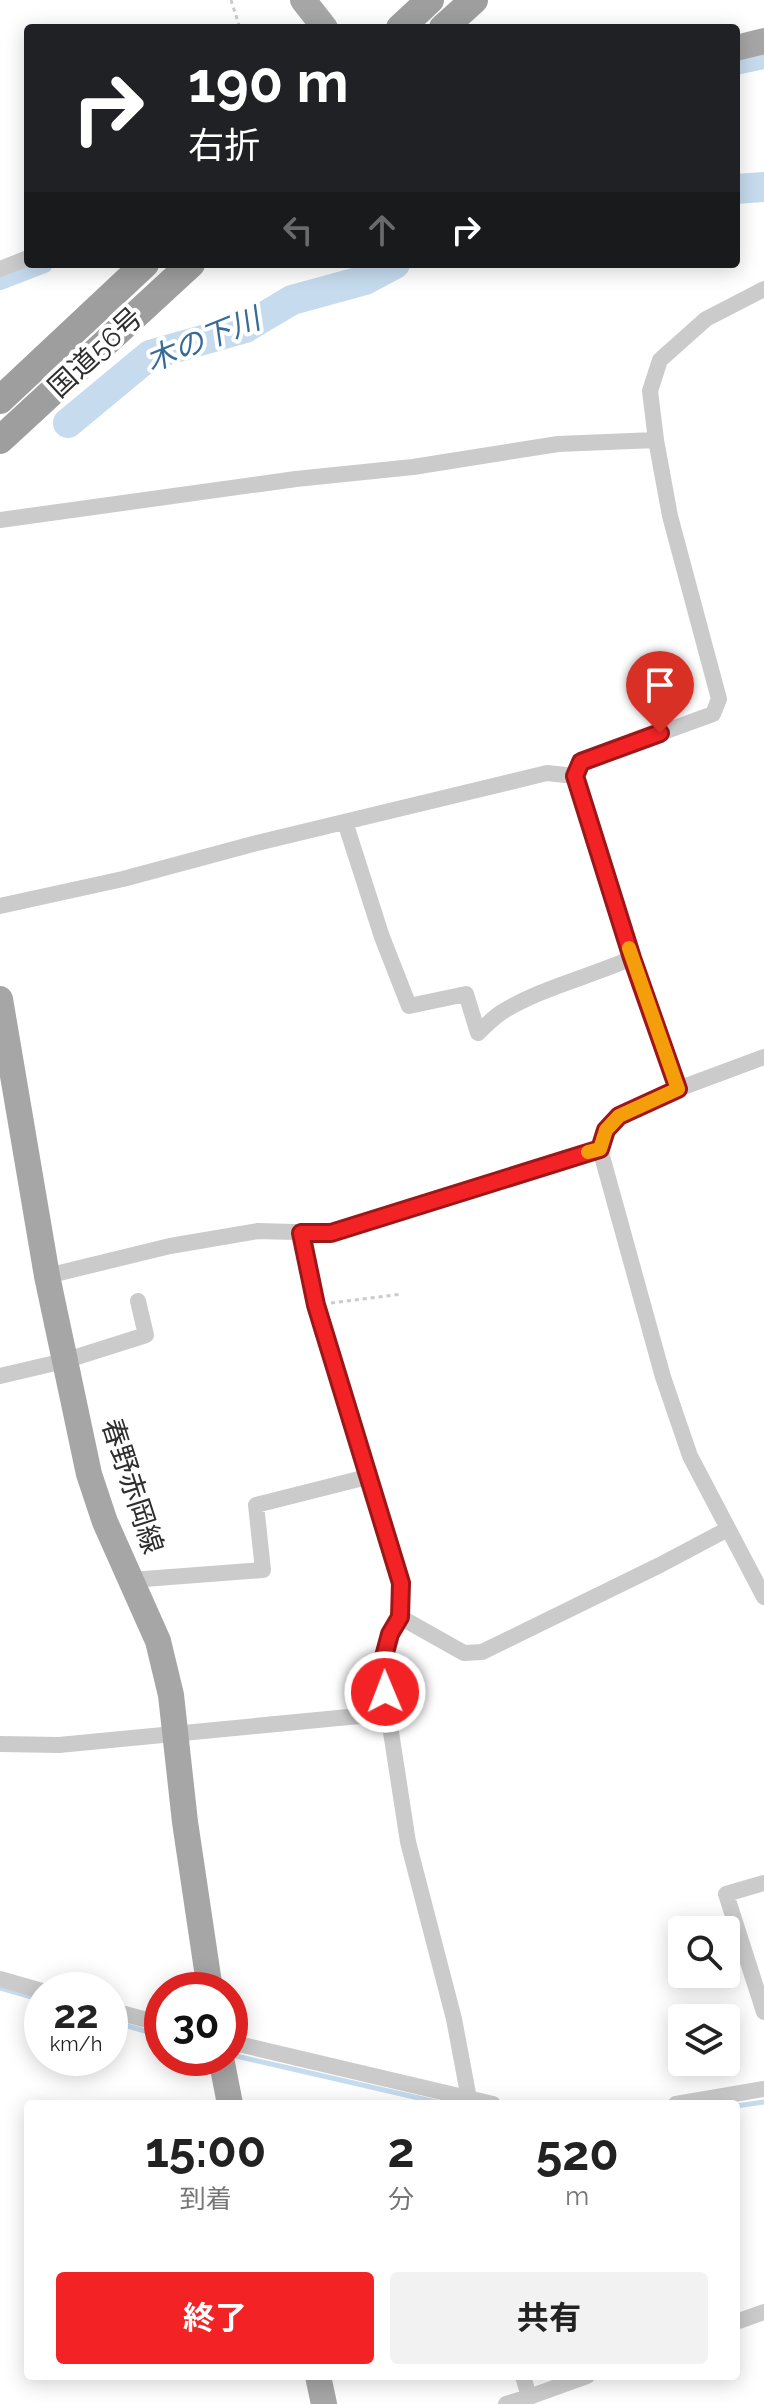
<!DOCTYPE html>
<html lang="ja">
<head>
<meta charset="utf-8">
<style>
	:root { --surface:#fff; --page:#f2f2f2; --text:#222; --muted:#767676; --accent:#f32325 }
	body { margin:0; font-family:Raleway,"Noto Sans JP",sans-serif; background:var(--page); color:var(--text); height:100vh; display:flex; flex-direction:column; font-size:30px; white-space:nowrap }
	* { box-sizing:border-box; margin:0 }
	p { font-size:26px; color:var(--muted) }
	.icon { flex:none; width:44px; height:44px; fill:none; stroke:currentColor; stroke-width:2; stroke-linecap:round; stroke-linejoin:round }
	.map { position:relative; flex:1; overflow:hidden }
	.side { position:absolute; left:24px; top:2100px; width:716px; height:280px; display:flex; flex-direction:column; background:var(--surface); border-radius:8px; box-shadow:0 4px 20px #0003 }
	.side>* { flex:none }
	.guide { position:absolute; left:24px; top:24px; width:716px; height:244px; border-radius:8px; box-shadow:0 4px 20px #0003; background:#202124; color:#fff; overflow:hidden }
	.buttons { position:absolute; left:668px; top:1916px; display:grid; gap:16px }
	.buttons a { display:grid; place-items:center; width:72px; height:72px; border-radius:8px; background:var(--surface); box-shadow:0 4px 20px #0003; font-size:40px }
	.speed { position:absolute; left:24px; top:1972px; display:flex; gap:16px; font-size:40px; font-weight:700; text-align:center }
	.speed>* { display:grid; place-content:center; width:104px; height:104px; border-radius:50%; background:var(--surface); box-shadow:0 4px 20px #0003; line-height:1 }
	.speed small { font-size:20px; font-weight:400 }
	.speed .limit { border:12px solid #d22; background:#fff; color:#111 }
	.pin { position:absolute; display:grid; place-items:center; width:68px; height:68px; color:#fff; margin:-82px -34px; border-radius:50% 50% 50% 0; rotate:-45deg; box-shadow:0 0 8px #0007 }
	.pin .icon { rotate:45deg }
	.me { position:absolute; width:88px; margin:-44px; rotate:359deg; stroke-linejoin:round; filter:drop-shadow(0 0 6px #0008) }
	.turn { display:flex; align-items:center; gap:28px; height:168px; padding:0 32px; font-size:36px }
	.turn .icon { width:104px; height:104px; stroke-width:2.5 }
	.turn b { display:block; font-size:56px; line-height:68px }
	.lanes { display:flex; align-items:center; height:76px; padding:0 32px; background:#0003; justify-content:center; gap:40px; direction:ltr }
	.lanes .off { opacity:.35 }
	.eta { display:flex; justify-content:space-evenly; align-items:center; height:136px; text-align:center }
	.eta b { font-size:48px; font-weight:700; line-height:56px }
	.primary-button { display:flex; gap:16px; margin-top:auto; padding:16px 32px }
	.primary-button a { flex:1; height:92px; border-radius:8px; background:var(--accent); color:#fff; font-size:32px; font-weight:700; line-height:92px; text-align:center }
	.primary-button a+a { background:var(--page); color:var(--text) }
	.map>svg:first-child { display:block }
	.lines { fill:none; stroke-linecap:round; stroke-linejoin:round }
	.stream { stroke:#c6dcee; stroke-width:5 }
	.canal { stroke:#c6dcee; stroke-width:18 }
	.river { stroke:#c6dcee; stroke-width:30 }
	.path { stroke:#cbcbcb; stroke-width:3; stroke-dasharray:4 4; stroke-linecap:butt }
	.minor { stroke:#cbcbcb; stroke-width:16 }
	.primary { stroke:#a6a6a6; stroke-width:26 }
	.trunk { stroke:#9e9e9e; stroke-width:28 }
	.route-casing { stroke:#9e1718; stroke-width:20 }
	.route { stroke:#f32325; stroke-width:14 }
	.slow { stroke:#f59e0b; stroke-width:14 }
	.labels { text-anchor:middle; stroke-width:8; stroke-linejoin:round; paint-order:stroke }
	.street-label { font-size:28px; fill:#2e2e2e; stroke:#fff }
	.water-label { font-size:30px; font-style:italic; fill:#366b97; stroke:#fff }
</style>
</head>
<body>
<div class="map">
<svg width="764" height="2404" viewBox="0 0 764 2404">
	<rect width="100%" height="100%" fill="#fff"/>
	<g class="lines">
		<!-- stream -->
		<path class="stream" d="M0 1988 42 2000
			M110 2021 162 2036
			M236 2056 445 2104
			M736 2106 764 2102"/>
		<!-- canal -->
		<path class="canal" d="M736 66 764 60
			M0 281 44 264"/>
		<!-- river -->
		<path class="river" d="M736 189 764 187
			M68 423 150 355 245 328 292 300 365 280 395 264"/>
		<!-- path -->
		<path class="path" d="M231 0 240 28
			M331 1303 402 1294"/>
		<!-- minor -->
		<path class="minor" d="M0 269 28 258
			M0 520 296 479 413 467 558 444 656 440
			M345 822 382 937 409 1006 466 994 478 1033C485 1026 493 1018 502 1012 541 988 589 977 632 958
			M0 906 123 879 253 844 547 773 575 776
			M764 1057 678 1089 619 1116 606 1130 600 1149 663 1377 690 1456 764 1597
			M678 1089 632 958 575 776 581 762 713 714 719 699 670 516 656 440 650 391 660 360 706 319 764 289
			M301 1233 316 1305 401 1583 400 1617
			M47 1276 170 1246 258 1231 331 1233 600 1149
			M0 1376 64 1361 146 1335 138 1301
			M131 1580 263 1570 256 1505 367 1477
			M0 1744 59 1745 359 1716 389 1719
			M764 1883 726 1894 764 2012
			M0 1979 42 1991
			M110 2010 162 2024
			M230 2042 493 2104
			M470 2104 454 2019 408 1842 389 1719 382 1664 390 1634 400 1617 464 1653 482 1652 660 1565 728 1529
			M676 2104 764 2089
			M736 2322 764 2312
			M529 2397 587 2376
			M506 2404 529 2397 523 2376"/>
		<!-- primary -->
		<path class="primary" d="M303 0 325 28
			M736 48 764 41
			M0 999 47 1276 89 1474 105 1522 158 1641 171 1695 185 1822 210 1990
			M221 2058 230 2104
			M318 2376 324 2404"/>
		<!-- trunk -->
		<path class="trunk" d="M400 28 430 0
			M443 28 474 0
			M0 400 145 264
			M0 440 191 264"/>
	</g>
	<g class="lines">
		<defs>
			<path id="route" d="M385 1692 382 1664 390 1634 400 1617 401 1583 316 1305 301 1233H331L600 1149 606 1130 619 1116 678 1089 632 958 575 776 581 762 660 733"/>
		</defs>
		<!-- route casing -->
		<use href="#route" class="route-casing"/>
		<!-- route -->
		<use href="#route" class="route"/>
		<!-- slow -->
		<path class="slow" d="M588 1152 600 1149 606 1130 619 1116 678 1089 629 948"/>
	</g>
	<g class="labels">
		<!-- street labels -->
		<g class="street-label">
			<text transform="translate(95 352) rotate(-43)" y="10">国道56号</text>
			<text transform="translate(133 1486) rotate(72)" y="10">春野赤岡線</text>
		</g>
		<!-- water labels -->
		<g class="water-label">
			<text transform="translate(203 340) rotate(-22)" y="10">木の下川</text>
		</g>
	</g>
</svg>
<div class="buttons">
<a><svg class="icon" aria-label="search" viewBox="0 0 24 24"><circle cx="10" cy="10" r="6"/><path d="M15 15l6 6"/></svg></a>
<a><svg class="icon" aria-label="layers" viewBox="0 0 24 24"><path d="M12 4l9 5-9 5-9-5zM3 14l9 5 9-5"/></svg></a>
</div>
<div class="speed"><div>22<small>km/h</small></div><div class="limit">30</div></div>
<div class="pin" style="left:660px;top:733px;background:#d93025"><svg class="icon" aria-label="arrive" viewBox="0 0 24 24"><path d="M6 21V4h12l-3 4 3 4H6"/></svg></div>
<svg class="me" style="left:385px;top:1692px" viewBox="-20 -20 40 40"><circle r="17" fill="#f32325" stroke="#fff" stroke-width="3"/><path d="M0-11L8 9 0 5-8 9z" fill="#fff"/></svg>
<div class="guide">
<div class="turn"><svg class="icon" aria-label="right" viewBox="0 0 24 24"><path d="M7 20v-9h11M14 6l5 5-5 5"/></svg><div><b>190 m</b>右折</div></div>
<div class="lanes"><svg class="icon off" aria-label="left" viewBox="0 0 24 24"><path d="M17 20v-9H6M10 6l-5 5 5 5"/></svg><svg class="icon off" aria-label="ahead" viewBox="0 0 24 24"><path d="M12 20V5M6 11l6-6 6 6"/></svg><svg class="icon" aria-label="right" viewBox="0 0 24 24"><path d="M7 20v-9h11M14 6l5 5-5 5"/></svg></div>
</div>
<section class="side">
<div class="eta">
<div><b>15:00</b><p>到着</p></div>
<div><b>2</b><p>分</p></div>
<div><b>520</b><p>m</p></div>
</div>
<div class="primary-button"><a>終了</a><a>共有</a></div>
</section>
</div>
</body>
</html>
